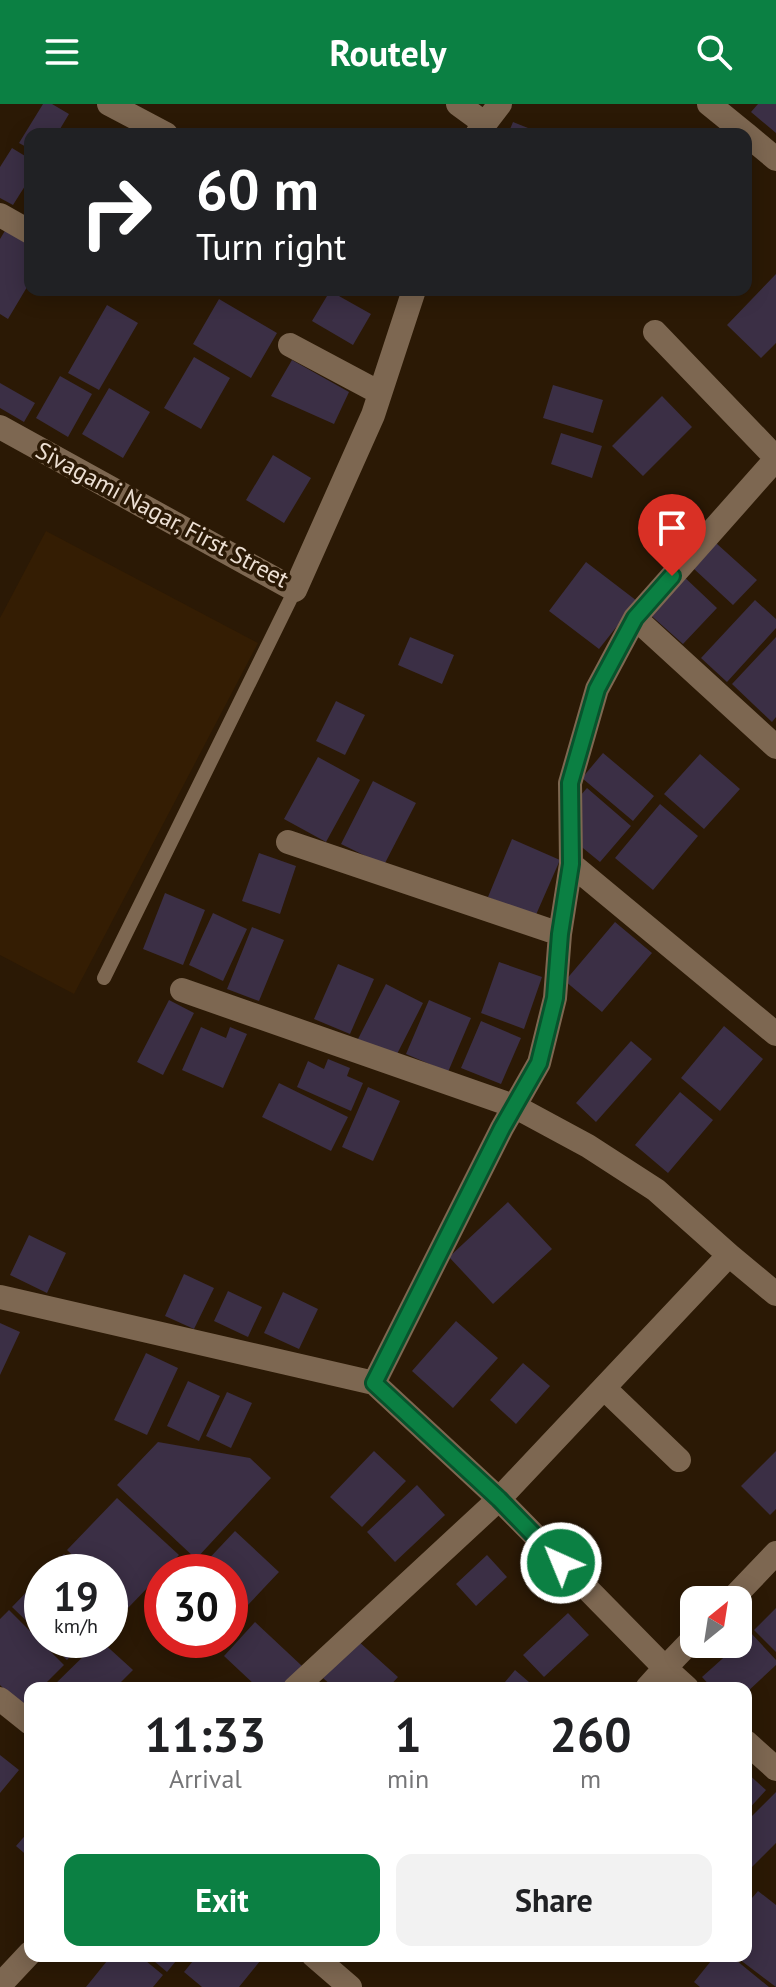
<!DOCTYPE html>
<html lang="en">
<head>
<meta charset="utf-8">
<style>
	:root { --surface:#fff; --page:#f2f2f2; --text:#202124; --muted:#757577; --accent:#0b8043 }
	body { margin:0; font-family:"PT Sans",sans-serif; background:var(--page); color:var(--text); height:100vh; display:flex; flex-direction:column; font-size:30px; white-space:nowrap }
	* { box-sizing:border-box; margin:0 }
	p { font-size:26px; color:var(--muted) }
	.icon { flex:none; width:44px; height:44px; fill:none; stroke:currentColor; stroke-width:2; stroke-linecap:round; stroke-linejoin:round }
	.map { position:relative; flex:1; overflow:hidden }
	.details { position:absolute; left:24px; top:1578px; width:728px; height:280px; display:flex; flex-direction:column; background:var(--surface); border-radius:16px; box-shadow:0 4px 20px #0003 }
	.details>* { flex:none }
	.banner { position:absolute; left:24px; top:24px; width:728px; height:168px; border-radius:16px; box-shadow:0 4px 20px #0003; background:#202124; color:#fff; overflow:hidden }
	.needle { width:52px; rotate:30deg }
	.fabs { position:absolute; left:680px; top:1482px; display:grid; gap:16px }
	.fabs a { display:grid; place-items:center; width:72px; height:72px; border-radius:16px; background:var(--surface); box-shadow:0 4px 20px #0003; font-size:40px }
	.speed { position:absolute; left:24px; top:1450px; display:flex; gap:16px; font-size:40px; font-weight:700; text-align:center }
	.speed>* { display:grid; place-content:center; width:104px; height:104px; border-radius:50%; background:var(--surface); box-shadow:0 4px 20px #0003; line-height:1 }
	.speed small { font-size:20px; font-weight:400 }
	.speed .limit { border:12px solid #d22; background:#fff; color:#111 }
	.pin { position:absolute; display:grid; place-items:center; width:68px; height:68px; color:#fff; margin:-82px -34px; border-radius:50% 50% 50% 0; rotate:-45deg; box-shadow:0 0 8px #0007 }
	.pin .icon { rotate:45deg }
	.me { position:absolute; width:88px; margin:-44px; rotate:316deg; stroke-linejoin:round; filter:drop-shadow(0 0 6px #0008) }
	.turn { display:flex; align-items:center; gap:28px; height:168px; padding:0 40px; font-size:36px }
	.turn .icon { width:104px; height:104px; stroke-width:2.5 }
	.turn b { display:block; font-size:56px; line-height:68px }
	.eta { display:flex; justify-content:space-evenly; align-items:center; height:136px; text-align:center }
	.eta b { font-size:48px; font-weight:800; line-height:56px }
	.action { display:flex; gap:16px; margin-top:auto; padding:16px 40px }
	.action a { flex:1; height:92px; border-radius:16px; background:var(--accent); color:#fff; font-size:32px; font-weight:800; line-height:92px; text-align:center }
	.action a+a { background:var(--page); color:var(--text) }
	header { display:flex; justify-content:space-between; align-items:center; height:104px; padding:0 40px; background:var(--accent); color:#fff; font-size:36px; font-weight:800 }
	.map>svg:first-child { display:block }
	.built { fill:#341d03 }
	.building { fill:#3b2f45 }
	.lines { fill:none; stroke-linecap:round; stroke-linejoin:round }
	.lane { stroke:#7d6751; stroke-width:14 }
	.street { stroke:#7d6751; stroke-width:24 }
	.route-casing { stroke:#07532c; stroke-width:20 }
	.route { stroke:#0b8043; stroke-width:14 }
	.labels { text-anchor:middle; stroke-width:7; stroke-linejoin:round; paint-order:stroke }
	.street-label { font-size:24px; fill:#ecdfd3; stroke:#2b1905 }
</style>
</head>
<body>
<header><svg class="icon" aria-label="menu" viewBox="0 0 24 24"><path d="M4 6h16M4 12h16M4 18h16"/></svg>Routely<svg class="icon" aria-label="search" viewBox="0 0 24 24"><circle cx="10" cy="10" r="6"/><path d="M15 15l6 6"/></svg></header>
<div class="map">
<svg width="776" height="1883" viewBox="0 0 776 1883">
	<rect width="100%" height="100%" fill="#2b1905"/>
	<!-- built -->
	<path class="built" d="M46 427 258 539 74 890 0 851V514Z"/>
	<!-- building -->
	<path class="building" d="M43 0H52L69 10 57 30H30V45L19 39Z
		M758 0H776V29L751 8Z
		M513 18 543 30H508Z
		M12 44 30 55V74L13 101 0 94V63Z
		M6 125 30 140V178L8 215 0 210V135Z
		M776 170V239L761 254 727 221Z
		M330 187 371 210 353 241 312 217Z
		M219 195 277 229 251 274 193 240Z
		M107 201 138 219 99 286 68 269Z
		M194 253 230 274 201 325 164 304Z
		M292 256 349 288 334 320 271 292Z
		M60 272 92 290 68 333 36 314Z
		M0 279 35 299 24 318 0 304Z
		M553 281 603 296 593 329 543 314Z
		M109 284 150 308 123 354 82 330Z
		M662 292 692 323 643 372 612 342Z
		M561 329 602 342 592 374 551 360Z
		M273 351 311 374 284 419 246 396Z
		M716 439 757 476 733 501 693 464Z
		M586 458 637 497 599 545 549 507Z
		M680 469 717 504 683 540 646 507Z
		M755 496 776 515V524L727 578 701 554Z
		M410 533 454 551 442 580 398 561Z
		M776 533V613L772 618 732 580Z
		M336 597 365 611 345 651 316 637Z
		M603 649 654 692 633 717 582 674Z
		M700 650 740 685 704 725 664 690Z
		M318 653 360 676 326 738 284 715Z
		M373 677 416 699 384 761 341 740Z
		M587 684 631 722 600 758 578 740 580 692Z
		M660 700 698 732 653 786 615 754Z
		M512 735 560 756 535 813 488 793Z
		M259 749 296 762 280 810 242 797Z
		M165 789 205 806 183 861 143 845Z
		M213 809 247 825 223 877 189 861Z
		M615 818 652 849 602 908 565 877Z
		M252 823 284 836 259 897 227 885Z
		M499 858 542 873 524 925 481 909Z
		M338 860 374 875 350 930 314 915Z
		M386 880 423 899 395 954 358 935Z
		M169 896 194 909 163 971 137 958Z
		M429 896 471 914 448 968 406 950Z
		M481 917 521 934 501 980 461 964Z
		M724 922 763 955 720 1007 681 974Z
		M201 923 226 934 230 923 247 930 223 984 182 966Z
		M631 937 652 955 596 1018 576 999Z
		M328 955 350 964 347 972 363 979 351 1007 297 983 308 957 324 965Z
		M279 979 348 1013 331 1047 262 1013Z
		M368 983 400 997 373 1057 342 1043Z
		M680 988 713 1016 668 1069 635 1041Z
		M508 1098 552 1145 493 1200 449 1153Z
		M29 1131 66 1149 47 1189 10 1171Z
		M184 1170 214 1184 194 1225 165 1212Z
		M228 1187 262 1203 248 1233 214 1217Z
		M283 1188 318 1205 299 1245 264 1229Z
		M456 1217 498 1254 453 1304 412 1267Z
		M0 1219 20 1228 0 1271Z
		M146 1249 178 1264 147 1331 114 1316Z
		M523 1259 550 1282 516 1320 490 1296Z
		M188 1277 220 1292 199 1337 167 1322Z
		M227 1288 252 1299 231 1344 206 1332Z
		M158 1338 250 1354 271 1374 196 1455 117 1381Z
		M374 1347 406 1377 362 1423 330 1393Z
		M776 1347V1405L770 1411 741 1382Z
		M417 1381 445 1411 395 1458 367 1428Z
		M117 1394 179 1451 128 1504 110 1487V1468H90L67 1446Z
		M235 1427 279 1468 247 1502 230 1486V1468H211L203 1461Z
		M64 1450 83 1468H46Z
		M487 1451 507 1473 476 1502 456 1480Z
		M42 1472V1532L12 1503Z
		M776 1504V1548L754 1526Z
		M9 1506 64 1561 41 1584H30V1595L22 1603 0 1581V1515Z
		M568 1509 589 1531 544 1573 523 1551Z
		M255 1518 302 1562 282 1584H258L224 1552Z
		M751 1529 776 1556V1561L746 1589V1584H712L702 1573Z
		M46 1536H85L67 1556Z
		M100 1536 133 1566 115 1584H51Z
		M357 1536 398 1573 388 1584H334L323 1574Z
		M515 1566 536 1584H500Z
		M0 1651 19 1666 0 1689Z
		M746 1668 766 1686 746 1708Z
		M776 1688V1739L746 1769V1718Z
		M30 1726V1754L16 1742Z
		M758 1787 776 1801V1883L735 1852H746V1801Z
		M111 1852H140L163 1871 153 1883H86Z
		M148 1852H180L167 1868Z
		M197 1852H264L239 1883H202L184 1868Z
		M715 1852H731L769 1883H700L694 1878Z"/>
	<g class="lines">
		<!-- lane -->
		<path class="lane" d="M104 874 295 486"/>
		<!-- street -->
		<path class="street" d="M109 0 166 30
			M458 0 484 19
			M709 0 746 30
			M477 30 500 0
			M746 30 776 55
			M0 111 30 128
			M655 228 776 354
			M290 241 380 289
			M0 323 295 486 373 311 414 186
			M776 355 635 514 597 585 570 679 571 760 560 830 555 894 539 959 502 1024 374 1279 499 1395 729 1151 776 1190
			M635 514 776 643
			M288 738 560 830
			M571 760 776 930
			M182 886 514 1002 588 1042 656 1086 729 1151
			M0 1193 374 1279
			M604 1284 679 1356
			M731 1496 776 1449
			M295 1584 499 1395 665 1564 694 1534
			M647 1584 665 1564 687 1584
			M0 1595 30 1619
			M746 1638 776 1665
			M314 1852 350 1883
			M0 1881 30 1849"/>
	</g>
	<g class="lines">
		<defs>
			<path id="route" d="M561 1459 499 1395 374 1279 502 1024 539 959 555 894 560 830 571 760 570 679 597 585 635 514 672 472"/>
		</defs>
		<!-- route casing -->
		<use href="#route" class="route-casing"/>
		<!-- route -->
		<use href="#route" class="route"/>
	</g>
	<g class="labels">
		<!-- street labels -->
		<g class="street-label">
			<text transform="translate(162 411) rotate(28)" y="8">Sivagami Nagar, First Street</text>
		</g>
	</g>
</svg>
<div class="fabs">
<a><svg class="needle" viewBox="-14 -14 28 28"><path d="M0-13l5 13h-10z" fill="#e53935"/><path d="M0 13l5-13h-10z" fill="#757577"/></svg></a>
</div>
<div class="speed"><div>19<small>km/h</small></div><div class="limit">30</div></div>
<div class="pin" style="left:672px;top:472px;background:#d93025"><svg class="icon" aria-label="arrive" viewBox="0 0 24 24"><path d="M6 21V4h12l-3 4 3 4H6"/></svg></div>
<svg class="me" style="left:561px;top:1459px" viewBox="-20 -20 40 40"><circle r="17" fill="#0b8043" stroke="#fff" stroke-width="3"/><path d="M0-11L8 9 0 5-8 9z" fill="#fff"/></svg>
<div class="banner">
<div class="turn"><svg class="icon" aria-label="right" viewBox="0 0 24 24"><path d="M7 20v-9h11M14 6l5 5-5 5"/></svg><div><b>60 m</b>Turn right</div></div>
</div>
<section class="details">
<div class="eta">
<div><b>11:33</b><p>Arrival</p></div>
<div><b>1</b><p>min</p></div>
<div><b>260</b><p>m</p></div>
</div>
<div class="action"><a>Exit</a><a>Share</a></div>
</section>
</div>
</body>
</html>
